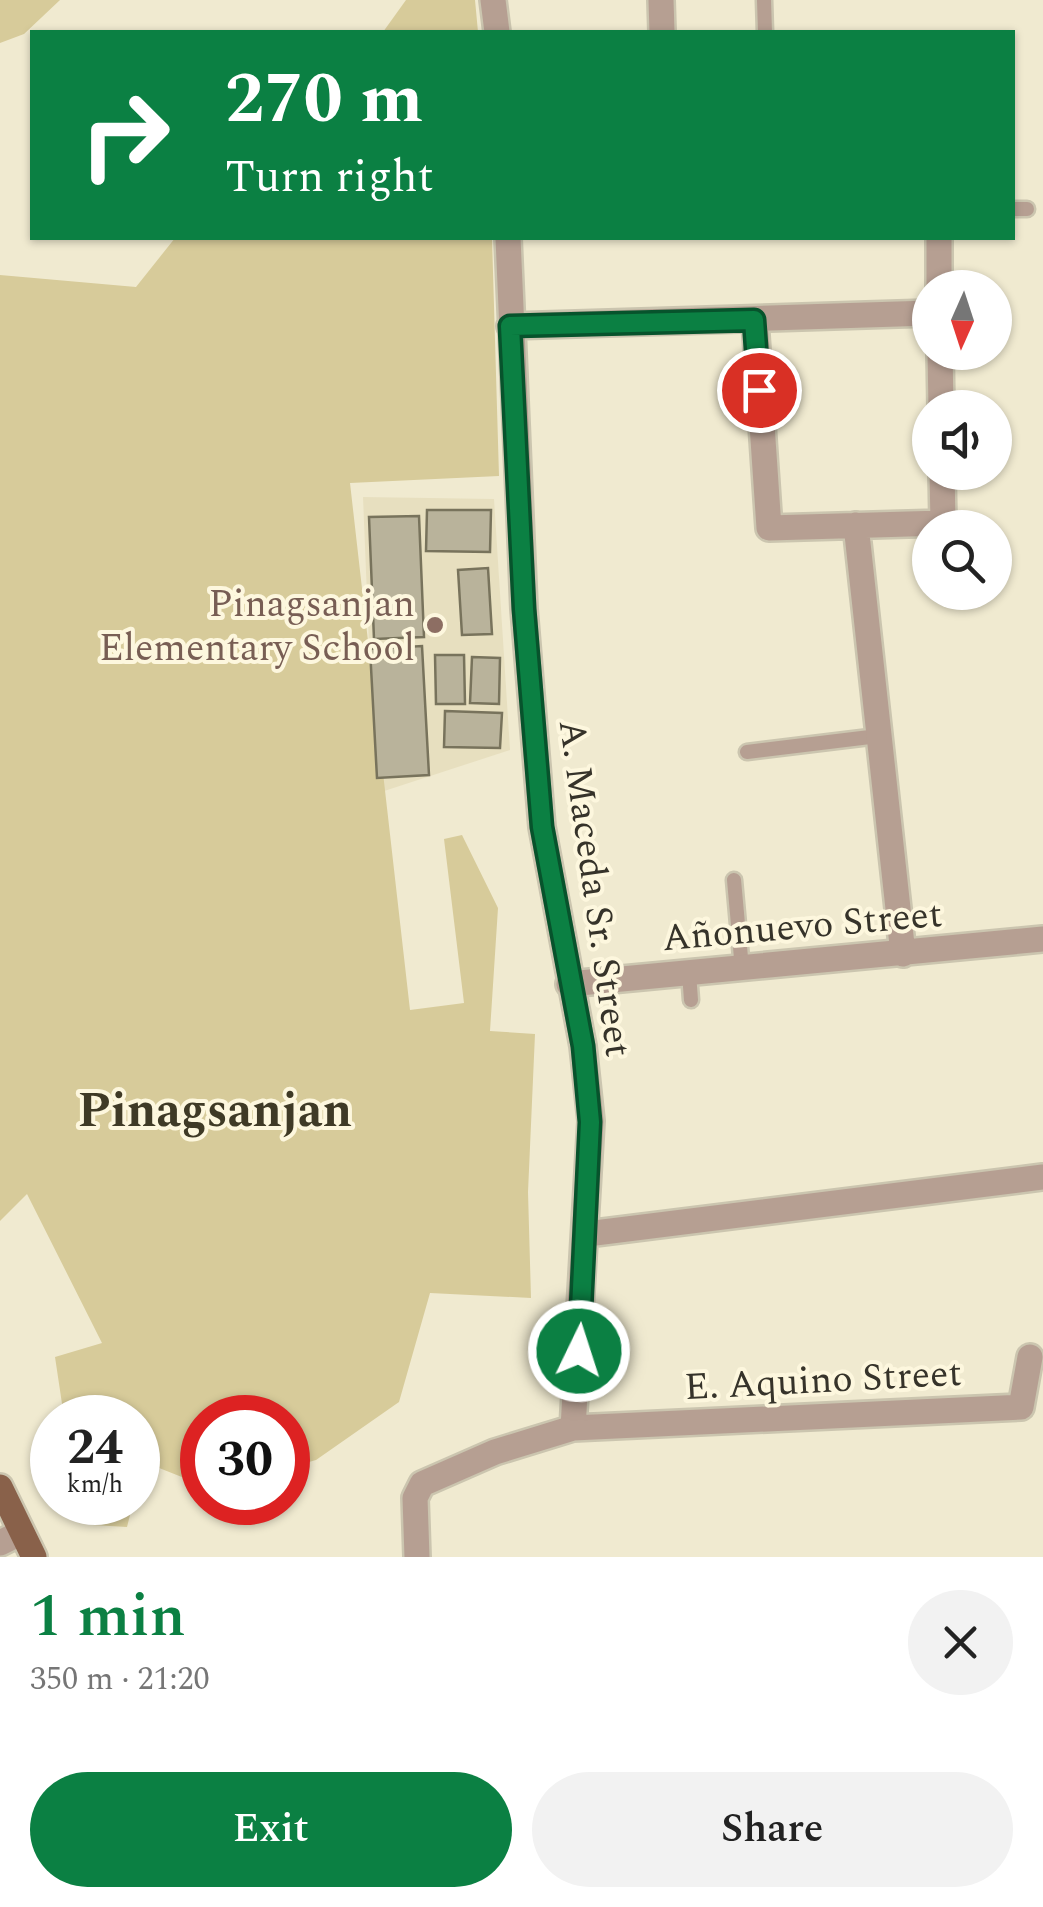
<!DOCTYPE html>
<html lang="en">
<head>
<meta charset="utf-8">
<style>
	:root { --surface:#fff; --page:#f2f2f2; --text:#222; --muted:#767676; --accent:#0b8043 }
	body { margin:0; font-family:Spectral,serif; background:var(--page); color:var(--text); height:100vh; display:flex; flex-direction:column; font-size:38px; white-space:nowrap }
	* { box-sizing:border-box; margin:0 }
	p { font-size:32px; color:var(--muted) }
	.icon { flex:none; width:55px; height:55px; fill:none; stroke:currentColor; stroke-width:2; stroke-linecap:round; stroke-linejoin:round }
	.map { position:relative; height:1557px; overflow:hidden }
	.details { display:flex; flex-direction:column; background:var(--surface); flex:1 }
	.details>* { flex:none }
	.hud { position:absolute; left:30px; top:30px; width:985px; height:210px; border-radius:0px; box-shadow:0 2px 8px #0004; background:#0b8043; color:#fff; overflow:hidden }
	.needle { width:65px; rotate:183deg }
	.controls { position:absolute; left:912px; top:270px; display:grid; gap:20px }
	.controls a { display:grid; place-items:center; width:100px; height:100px; border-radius:50%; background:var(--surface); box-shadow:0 2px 8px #0004; font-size:50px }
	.speed { position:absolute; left:30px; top:1395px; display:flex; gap:20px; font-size:50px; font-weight:700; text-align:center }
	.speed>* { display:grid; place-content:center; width:130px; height:130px; border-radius:50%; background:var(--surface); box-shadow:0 2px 8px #0004; line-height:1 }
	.speed small { font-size:25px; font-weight:400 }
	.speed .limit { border:15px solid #d22; background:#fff; color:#111 }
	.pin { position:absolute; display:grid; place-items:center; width:85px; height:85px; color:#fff; margin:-42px; border:5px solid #fff; border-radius:50%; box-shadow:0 2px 10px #0007 }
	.me { position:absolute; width:110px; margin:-55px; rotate:4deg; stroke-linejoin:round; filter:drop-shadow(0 0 8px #0008) }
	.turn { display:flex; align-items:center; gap:35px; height:210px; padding:0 30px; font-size:45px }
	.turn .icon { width:130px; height:130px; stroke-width:2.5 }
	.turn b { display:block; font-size:70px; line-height:85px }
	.round { display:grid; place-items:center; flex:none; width:105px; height:105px; border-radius:52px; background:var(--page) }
	.headline { display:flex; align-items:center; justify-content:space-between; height:170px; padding:0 30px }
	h1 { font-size:60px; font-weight:600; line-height:75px; color:var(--accent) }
	.primary-button { display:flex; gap:20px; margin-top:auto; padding:20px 30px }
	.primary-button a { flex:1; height:115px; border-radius:60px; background:var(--accent); color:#fff; font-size:40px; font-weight:600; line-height:115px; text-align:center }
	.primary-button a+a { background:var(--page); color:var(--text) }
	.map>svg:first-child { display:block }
	.built { fill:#e7dfbf }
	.green { fill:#d7cb9a }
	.building { fill:#b9b39b; stroke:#78735c; stroke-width:2.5 }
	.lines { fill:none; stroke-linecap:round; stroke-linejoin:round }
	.service-casing { stroke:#cbc5af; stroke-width:19 }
	.minor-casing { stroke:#cbc5af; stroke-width:30 }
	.primary-casing { stroke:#cbc5af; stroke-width:30 }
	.service { stroke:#b69f92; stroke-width:14 }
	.minor { stroke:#b69f92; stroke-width:25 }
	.primary { stroke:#89614a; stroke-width:25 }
	.route-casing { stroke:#07532c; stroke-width:25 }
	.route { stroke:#0b8043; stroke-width:18 }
	.education-dot { fill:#8d6e63; stroke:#fdf7de; stroke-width:4 }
	.labels { text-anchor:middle; stroke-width:8; stroke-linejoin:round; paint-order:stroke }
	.education-label { font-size:38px; fill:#785e54; stroke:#fdf7de; text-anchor:end }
	.street-label { font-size:38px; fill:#36332a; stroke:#fdf7de }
	.district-label { font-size:48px; font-weight:bold; fill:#3f3a26; stroke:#fdf7de }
</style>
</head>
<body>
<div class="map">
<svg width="1043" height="1557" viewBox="0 0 1043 1557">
	<rect width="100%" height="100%" fill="#f0ead0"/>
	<!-- built -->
	<path class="built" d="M363 497 494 499 510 750 375 794Z"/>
	<!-- green -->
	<path class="green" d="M0 0H60L24 34 0 43Z
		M406 0H475L478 32H383Z
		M175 238H492L499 476 350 483 410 1010 464 1003 444 839 462 835 498 908 490 1031 535 1034 528 1192 531 1298 430 1293 399 1402 316 1460 288 1468V1418H202V1485L144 1462 138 1486V1418L64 1417 55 1357 102 1343 27 1194 0 1221V275L136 287Z
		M77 1503H133L127 1527 93 1525Z"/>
	<!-- building -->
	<path class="building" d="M427 510H491L490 552 426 551Z
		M419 516 424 637 374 639 369 517Z
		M488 568 492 634 462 635 458 570Z
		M422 646 429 775 377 778 370 649Z
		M435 655H464L465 704H436Z
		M472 657 500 658 499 704 470 703Z
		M445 711 502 713 500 748 444 747Z"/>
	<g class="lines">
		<defs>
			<path id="service" d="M764 0 765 32
				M1012 209H1027
				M747 752 878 736
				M734 880 742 969
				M689 973 691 1000"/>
			<path id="minor" d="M493 0 497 32
				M661 0 662 32
				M508 238 524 609 542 827 583 1046 591 1121 573 1428
				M939 238V288
				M755 321 769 528 943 523 942 472
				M510 326 930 313
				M940 352 941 408
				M856 525 903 954
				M569 984 1043 939
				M587 1234 1043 1177
				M0 1543 20 1533
				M417 1557 415 1498 422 1484 495 1452 573 1428 1021 1407 1030 1357"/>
			<path id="primary" d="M0 1487 34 1557"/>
		</defs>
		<!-- service casing -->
		<use href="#service" class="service-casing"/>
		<!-- minor casing -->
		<use href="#minor" class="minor-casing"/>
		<!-- primary casing -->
		<use href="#primary" class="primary-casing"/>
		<!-- service -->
		<use href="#service" class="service"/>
		<!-- minor -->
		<use href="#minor" class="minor"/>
		<!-- primary -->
		<use href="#primary" class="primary"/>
	</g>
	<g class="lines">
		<defs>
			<path id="route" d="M579 1351 590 1122 583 1046 542 827 524 609 510 326 754 320 759 390"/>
		</defs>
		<!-- route casing -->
		<use href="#route" class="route-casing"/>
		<!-- route -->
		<use href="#route" class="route"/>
	</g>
	<!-- markers -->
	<circle class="education-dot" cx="435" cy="625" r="10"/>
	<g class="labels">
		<!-- education labels -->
		<g class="education-label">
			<text x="415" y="616">Pinagsanjan<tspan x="415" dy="44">Elementary School</tspan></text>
		</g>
		<!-- street labels -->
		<g class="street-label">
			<text transform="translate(596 888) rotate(82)" y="13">A. Maceda Sr. Street</text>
			<text transform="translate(802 925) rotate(-5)" y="13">Añonuevo Street</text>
			<text transform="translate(823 1379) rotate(-3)" y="13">E. Aquino Street</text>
		</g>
		<!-- district labels -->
		<g class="district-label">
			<text x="215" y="1126">Pinagsanjan</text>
		</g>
	</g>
</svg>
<div class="controls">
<a><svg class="needle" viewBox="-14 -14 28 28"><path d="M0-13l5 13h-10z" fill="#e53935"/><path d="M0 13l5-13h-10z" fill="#767676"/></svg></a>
<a><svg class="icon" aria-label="sound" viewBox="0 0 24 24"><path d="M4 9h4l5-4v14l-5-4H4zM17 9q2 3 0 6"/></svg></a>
<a><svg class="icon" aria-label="search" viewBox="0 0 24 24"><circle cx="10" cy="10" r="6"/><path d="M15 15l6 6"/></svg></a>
</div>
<div class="speed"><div>24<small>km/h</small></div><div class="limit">30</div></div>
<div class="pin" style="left:759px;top:390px;background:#d93025"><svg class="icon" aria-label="arrive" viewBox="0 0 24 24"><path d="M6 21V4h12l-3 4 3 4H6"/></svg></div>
<svg class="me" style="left:579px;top:1351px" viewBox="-20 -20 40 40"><circle r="17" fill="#0b8043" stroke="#fff" stroke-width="3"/><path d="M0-11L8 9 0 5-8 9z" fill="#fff"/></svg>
<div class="hud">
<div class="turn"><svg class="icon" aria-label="right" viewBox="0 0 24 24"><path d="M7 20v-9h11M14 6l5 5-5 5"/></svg><div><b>270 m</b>Turn right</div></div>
</div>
</div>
<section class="details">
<div class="headline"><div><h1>1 min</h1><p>350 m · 21:20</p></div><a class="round"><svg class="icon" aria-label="close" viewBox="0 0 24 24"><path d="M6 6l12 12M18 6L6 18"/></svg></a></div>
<div class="primary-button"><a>Exit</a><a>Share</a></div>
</section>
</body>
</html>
